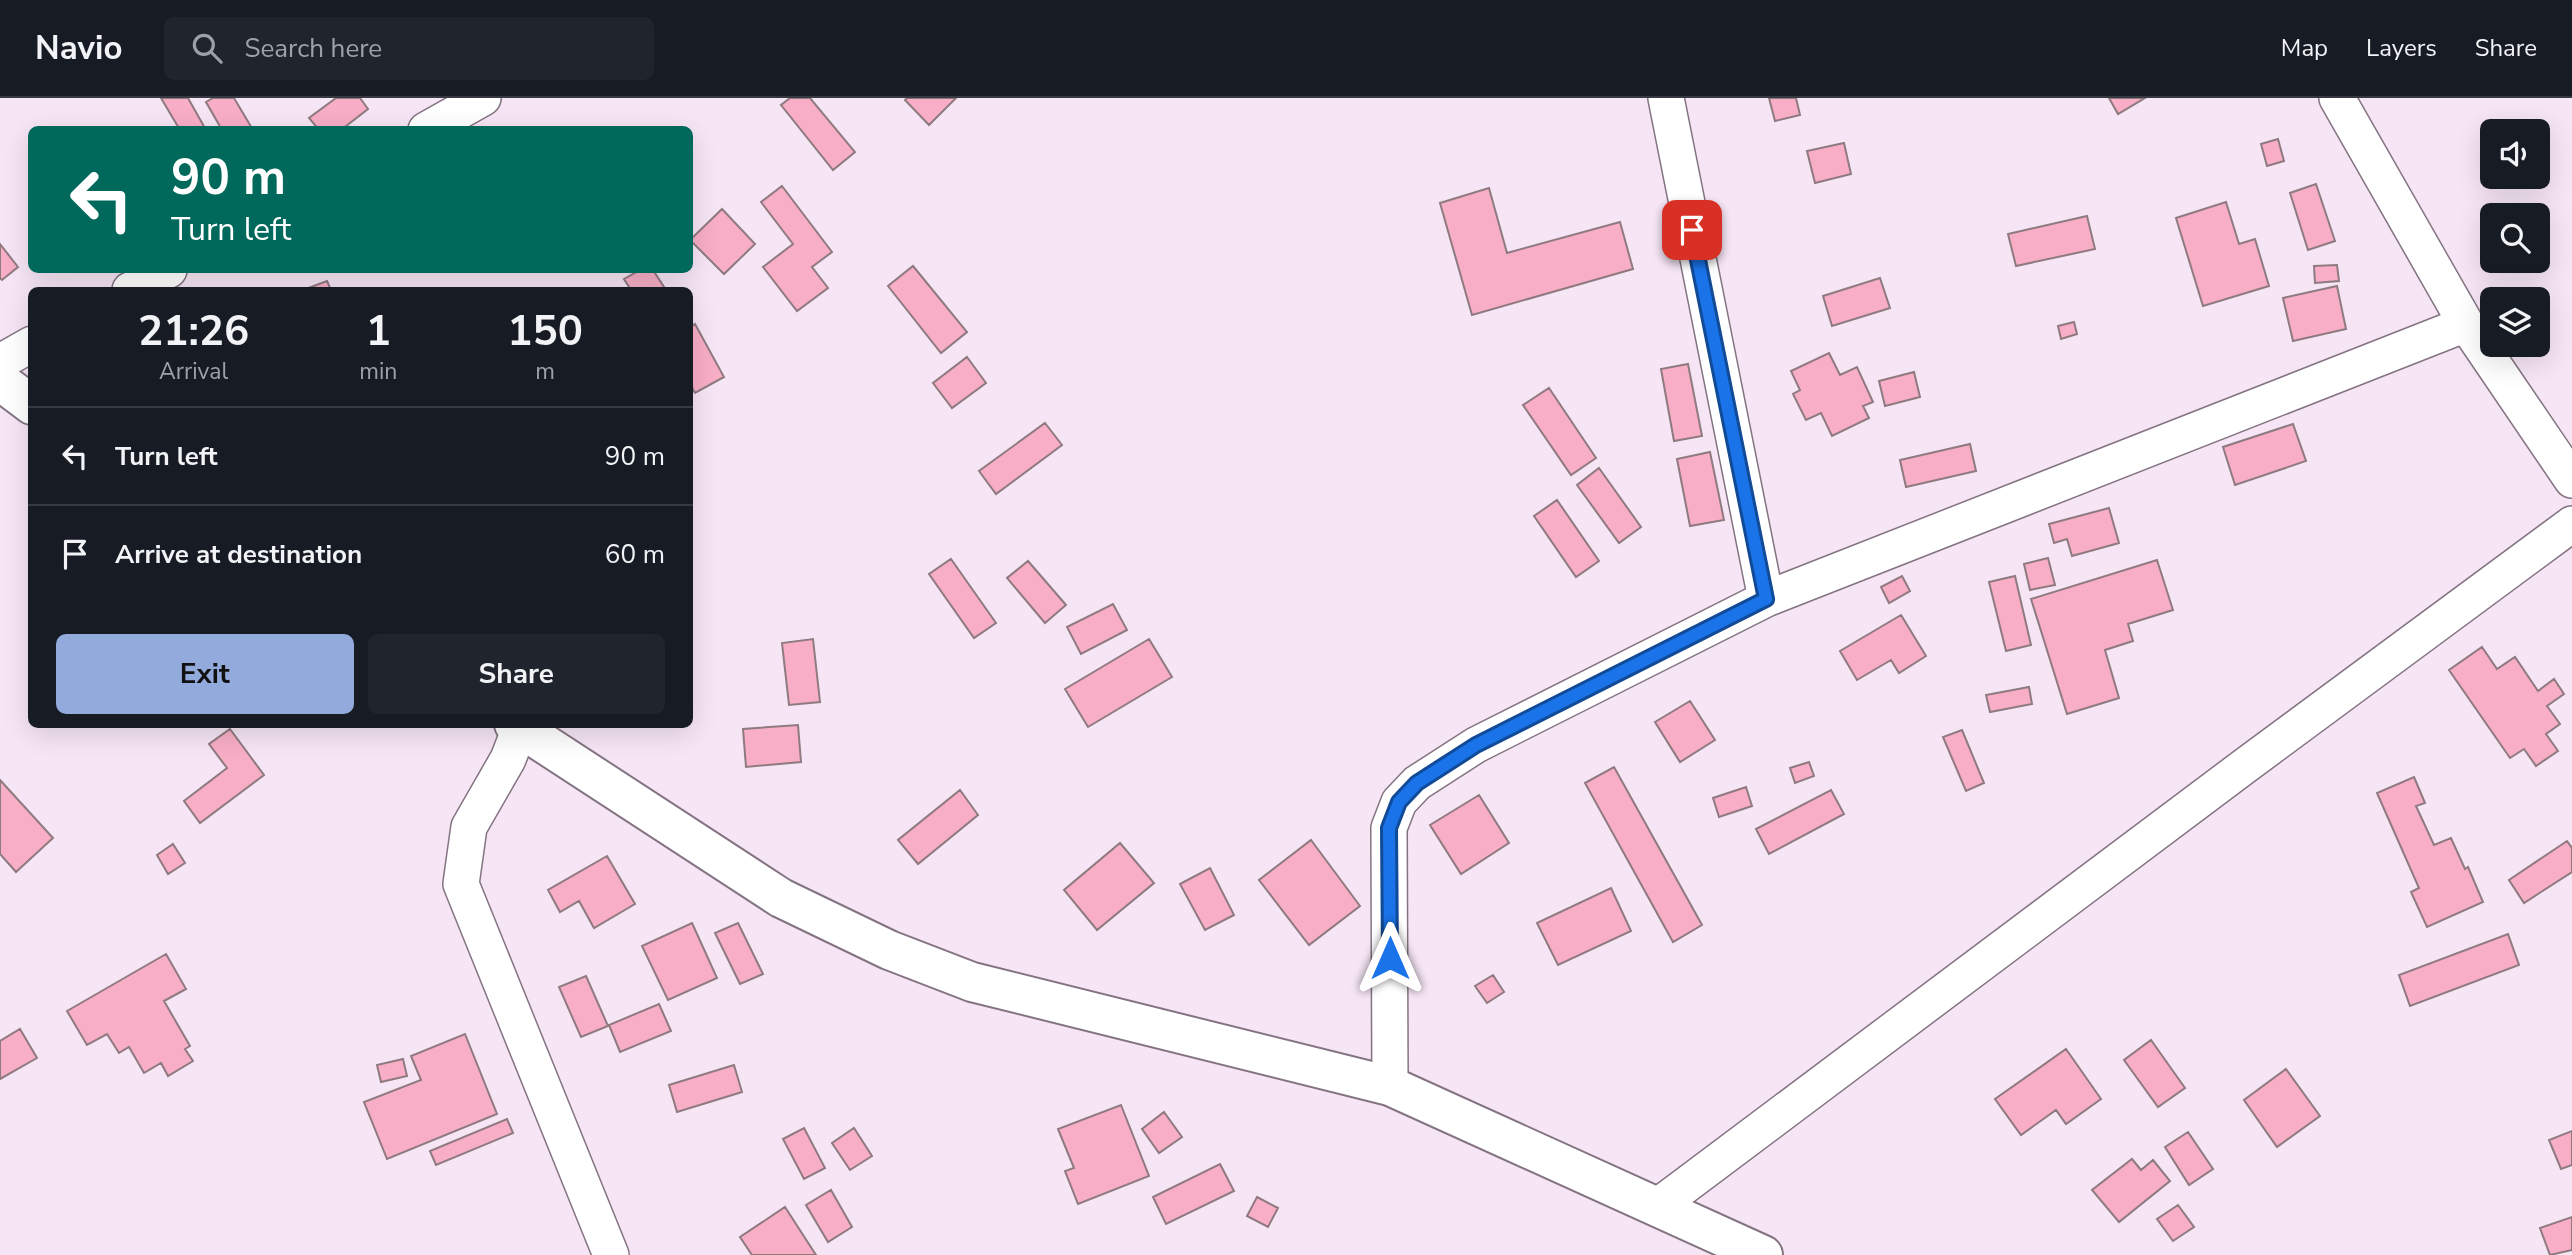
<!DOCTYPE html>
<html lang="en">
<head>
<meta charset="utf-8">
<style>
	:root { --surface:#171b24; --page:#20242c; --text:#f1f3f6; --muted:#9ea1a6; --line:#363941; --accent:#93aadc }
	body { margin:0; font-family:"Nunito Sans",sans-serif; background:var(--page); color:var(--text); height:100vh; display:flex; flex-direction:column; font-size:26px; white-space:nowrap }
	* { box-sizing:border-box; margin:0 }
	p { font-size:23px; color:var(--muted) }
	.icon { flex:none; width:38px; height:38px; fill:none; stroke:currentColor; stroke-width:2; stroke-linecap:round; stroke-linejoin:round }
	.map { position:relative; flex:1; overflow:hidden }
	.side { position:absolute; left:28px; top:189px; width:665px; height:441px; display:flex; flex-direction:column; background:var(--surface); border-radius:10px; box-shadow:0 7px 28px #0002 }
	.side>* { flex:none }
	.hud { position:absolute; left:28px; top:28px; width:665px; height:147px; border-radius:10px; box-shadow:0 7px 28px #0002; background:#00695c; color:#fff; overflow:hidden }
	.buttons { position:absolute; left:2480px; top:21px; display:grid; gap:14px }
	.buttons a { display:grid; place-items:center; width:70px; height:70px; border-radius:10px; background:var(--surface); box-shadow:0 7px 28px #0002; font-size:35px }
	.pin { position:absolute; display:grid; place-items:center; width:60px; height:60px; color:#fff; margin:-30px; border-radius:14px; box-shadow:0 4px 10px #0006 }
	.me { position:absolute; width:77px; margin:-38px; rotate:0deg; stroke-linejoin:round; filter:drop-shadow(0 0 5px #0008) }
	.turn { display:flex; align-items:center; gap:24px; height:147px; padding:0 28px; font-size:32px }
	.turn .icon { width:91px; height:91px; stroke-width:2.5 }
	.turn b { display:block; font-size:49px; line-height:60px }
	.eta { display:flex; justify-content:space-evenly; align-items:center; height:119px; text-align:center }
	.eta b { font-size:42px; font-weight:700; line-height:49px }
	.button { display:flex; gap:14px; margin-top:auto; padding:14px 28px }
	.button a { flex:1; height:80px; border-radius:10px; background:var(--accent); color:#111; font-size:28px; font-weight:700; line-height:80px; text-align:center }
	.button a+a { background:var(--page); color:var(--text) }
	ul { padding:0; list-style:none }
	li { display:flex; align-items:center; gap:21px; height:98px; padding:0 28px; border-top:2px solid var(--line) }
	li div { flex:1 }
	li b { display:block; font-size:26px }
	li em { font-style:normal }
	header { display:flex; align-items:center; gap:42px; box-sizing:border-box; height:98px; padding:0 35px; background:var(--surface); border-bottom:2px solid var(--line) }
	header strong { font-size:33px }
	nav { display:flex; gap:38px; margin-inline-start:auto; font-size:24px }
	.search { width:490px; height:63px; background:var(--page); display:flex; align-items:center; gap:18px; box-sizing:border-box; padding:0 24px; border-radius:10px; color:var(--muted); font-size:26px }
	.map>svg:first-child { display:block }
	.building { fill:#f8aec6; stroke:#8f7a80; stroke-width:2 }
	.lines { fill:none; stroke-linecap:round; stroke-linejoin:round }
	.street-casing { stroke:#847483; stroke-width:38 }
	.secondary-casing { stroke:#847483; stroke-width:42 }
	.street { stroke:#fff; stroke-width:35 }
	.secondary { stroke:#fff; stroke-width:38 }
	.route-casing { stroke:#114b97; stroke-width:18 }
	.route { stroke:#1a73e8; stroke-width:12 }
</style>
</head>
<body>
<header>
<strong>Navio</strong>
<div class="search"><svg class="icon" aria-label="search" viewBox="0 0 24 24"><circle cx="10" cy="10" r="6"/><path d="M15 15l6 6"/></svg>Search here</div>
<nav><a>Map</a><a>Layers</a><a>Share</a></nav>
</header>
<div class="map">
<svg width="2572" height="1157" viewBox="0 0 2572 1157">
	<rect width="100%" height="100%" fill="#f6e5f5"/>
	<!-- building -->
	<path class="building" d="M161 0H188L206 32H180Z
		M213 0H234L253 32H222L206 4Z
		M336 0H360L368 11 341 32H319L309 20Z
		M790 0H810L855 54 833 72 781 7Z
		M907 0H956L929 27 905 2Z
		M1769 0H1796L1800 17 1775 23Z
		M2109 0H2145L2118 16Z
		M2278 41 2284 63 2267 68 2261 46Z
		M1844 45 1851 76 1815 85 1807 53Z
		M2316 86 2335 143 2308 152 2290 95Z
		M782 88 832 154 812 169 828 190 797 213 763 169 793 146 761 104Z
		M1489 90 1507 155 1620 124 1633 171 1472 217 1440 105Z
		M2226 104 2239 146 2255 141 2269 188 2203 208 2176 120Z
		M722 111 755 146 724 176 690 142Z
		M2087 118 2095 151 2016 168 2008 136Z
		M0 146 18 169 2 182 0 180Z
		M2337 167 2339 183 2315 185 2314 168Z
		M913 168 967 234 941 255 888 188Z
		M640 172H653L666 192H631L624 181Z
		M1880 180 1890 210 1832 228 1823 198Z
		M327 183 331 192H303Z
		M2337 188 2346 231 2293 243 2283 200Z
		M2074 224 2077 236 2061 241 2058 228Z
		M695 226 724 279 695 295 690 286V229Z
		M1829 255 1840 277 1857 269 1873 304 1863 308 1869 320 1832 338 1821 315 1806 322 1793 296 1800 292 1791 273Z
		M967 259 986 285 952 310 933 285Z
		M1688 266 1702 338 1674 343 1661 271Z
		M1914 274 1920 299 1885 308 1879 283Z
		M1549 290 1596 360 1571 377 1523 307Z
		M1045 325 1062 347 996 396 979 373Z
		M2293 326 2306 363 2235 387 2223 349Z
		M1970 346 1976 373 1906 389 1900 362Z
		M1710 354 1724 422 1690 428 1677 361Z
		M1599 370 1641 429 1619 445 1577 387Z
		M1557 402 1599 463 1576 479 1534 418Z
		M2109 410 2119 445 2072 458 2067 441 2054 445 2049 426Z
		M2048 460 2055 487 2030 492 2024 466Z
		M951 461 996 525 974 540 929 476Z
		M2157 462 2173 512 2128 526 2133 543 2105 552 2119 600 2067 616 2031 501Z
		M1028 463 1066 507 1045 525 1007 480Z
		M1902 478 1910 493 1889 505 1881 489Z
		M2015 478 2031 547 2006 553 1989 484Z
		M1113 506 1127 532 1081 556 1067 529Z
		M1901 517 1926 558 1899 575 1891 562 1857 582 1840 553Z
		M813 541 820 604 789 607 782 545Z
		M1149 541 1172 579 1088 629 1065 591Z
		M2482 549 2497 571 2515 559 2538 593 2554 581 2564 596 2547 608 2560 626 2546 636 2558 653 2536 668 2524 651 2510 660 2449 572Z
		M2029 589 2032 606 1990 614 1986 597Z
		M1690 603 1715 642 1680 664 1655 624Z
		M798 627 801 664 746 669 743 631Z
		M230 631 264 677 200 725 184 703 227 670 209 646Z
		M1962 632 1984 685 1966 693 1943 639Z
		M1809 664 1814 678 1795 685 1790 670Z
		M1614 669 1702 827 1673 844 1585 685Z
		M2414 679 2425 705 2416 708 2434 747 2451 740 2465 771 2468 769 2483 804 2427 829 2411 794 2419 790 2377 695Z
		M0 682 53 740 16 774 0 756Z
		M1746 689 1752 708 1719 719 1713 700Z
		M960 692 978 717 918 766 898 742Z
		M1831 692 1844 716 1769 756 1756 731Z
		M1479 697 1509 745 1461 776 1430 727Z
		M1311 742 1360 808 1309 847 1259 782Z
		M2567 743 2572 750V774L2524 805 2509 782Z
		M1120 745 1154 785 1097 832 1064 792Z
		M173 746 185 765 168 776 157 757Z
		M607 758 635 806 594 830 579 803 560 814 548 792Z
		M1210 770 1234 817 1205 832 1180 786Z
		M1611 790 1631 833 1558 867 1537 825Z
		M692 825 717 880 668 902 642 848Z
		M738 825 763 876 740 886 715 835Z
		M2508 836 2519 867 2410 908 2399 877Z
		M166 856 186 891 164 903 190 948 185 951 193 963 168 978 161 965 144 975 129 949 119 955 107 936 87 947 67 913Z
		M1493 877 1504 894 1487 905 1475 888Z
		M586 878 608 928 581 939 559 889Z
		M659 906 671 933 620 954 609 927Z
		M20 931 37 960 0 981V943Z
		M465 936 497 1016 387 1061 364 1004 421 982 411 958Z
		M2151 942 2185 990 2158 1009 2124 962Z
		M2066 951 2101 1001 2066 1026 2056 1012 2021 1037 1995 1001Z
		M403 961 407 978 381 984 377 967Z
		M734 967 742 994 677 1014 669 987Z
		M2286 971 2320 1018 2277 1049 2244 1002Z
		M1121 1007 1149 1078 1078 1106 1065 1073 1074 1070 1058 1031Z
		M1164 1014 1182 1039 1159 1055 1142 1031Z
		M507 1021 513 1035 436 1067 430 1053Z
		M804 1030 825 1070 804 1081 783 1041Z
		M854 1030 872 1058 850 1072 832 1045Z
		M2572 1033V1067L2561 1071 2549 1042Z
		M2188 1034 2213 1071 2189 1087 2165 1049Z
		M2132 1061 2141 1072 2153 1062 2170 1083 2119 1124 2092 1092Z
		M1220 1066 1234 1093 1166 1126 1153 1099Z
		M831 1092 852 1129 828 1144 806 1107Z
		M1257 1099 1278 1110 1268 1129 1247 1118Z
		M2178 1107 2194 1129 2173 1143 2157 1121Z
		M785 1109 816 1157H752L740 1139Z
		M2572 1119V1152L2550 1157 2540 1130Z"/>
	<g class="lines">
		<defs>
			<path id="street" d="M1666 0 1766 501
				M2337 0 2466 226 2572 382
				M426 32 483 0
				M130 192 169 172
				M0 264 32 246
				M520 630 508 661 469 729 461 786 611 1157
				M1390 988 1389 730 1399 704 1417 685 1476 647 1766 501 2466 226
				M1658 1108 2242 670 2572 426"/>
			<path id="secondary" d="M0 283 32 307
				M514 626 781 800 889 852 972 884 1390 988 1763 1157"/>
		</defs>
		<!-- street casing -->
		<use href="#street" class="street-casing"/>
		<!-- secondary casing -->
		<use href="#secondary" class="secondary-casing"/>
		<!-- street -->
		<use href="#street" class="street"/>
		<!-- secondary -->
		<use href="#secondary" class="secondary"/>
	</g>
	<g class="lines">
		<defs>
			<path id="route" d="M1390 860 1389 730 1399 704 1417 685 1476 647 1766 501 1692 132"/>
		</defs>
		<!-- route casing -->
		<use href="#route" class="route-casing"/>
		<!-- route -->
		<use href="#route" class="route"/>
	</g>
</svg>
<div class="buttons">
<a><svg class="icon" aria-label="sound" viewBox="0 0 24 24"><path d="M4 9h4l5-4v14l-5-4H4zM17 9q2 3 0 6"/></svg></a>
<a><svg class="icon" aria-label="search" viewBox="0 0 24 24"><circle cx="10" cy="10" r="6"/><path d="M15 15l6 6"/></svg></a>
<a><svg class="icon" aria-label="layers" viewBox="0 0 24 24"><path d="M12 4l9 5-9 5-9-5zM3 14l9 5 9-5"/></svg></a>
</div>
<div class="pin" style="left:1692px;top:132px;background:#d93025"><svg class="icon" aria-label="arrive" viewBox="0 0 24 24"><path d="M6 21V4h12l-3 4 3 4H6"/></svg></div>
<svg class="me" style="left:1390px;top:860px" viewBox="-20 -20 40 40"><path d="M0-17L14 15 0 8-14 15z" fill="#1a73e8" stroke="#fff" stroke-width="4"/></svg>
<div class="hud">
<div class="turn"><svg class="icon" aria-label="left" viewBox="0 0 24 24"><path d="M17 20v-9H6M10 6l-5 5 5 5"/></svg><div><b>90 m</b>Turn left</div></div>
</div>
<section class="side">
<div class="eta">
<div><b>21:26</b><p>Arrival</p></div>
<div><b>1</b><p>min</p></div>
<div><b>150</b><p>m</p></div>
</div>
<ul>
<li><svg class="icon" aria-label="left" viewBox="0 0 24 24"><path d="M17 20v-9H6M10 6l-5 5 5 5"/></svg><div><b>Turn left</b></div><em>90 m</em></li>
<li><svg class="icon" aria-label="arrive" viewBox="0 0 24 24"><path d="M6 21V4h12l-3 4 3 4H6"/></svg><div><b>Arrive at destination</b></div><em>60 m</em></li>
</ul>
<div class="button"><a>Exit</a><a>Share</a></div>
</section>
</div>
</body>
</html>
